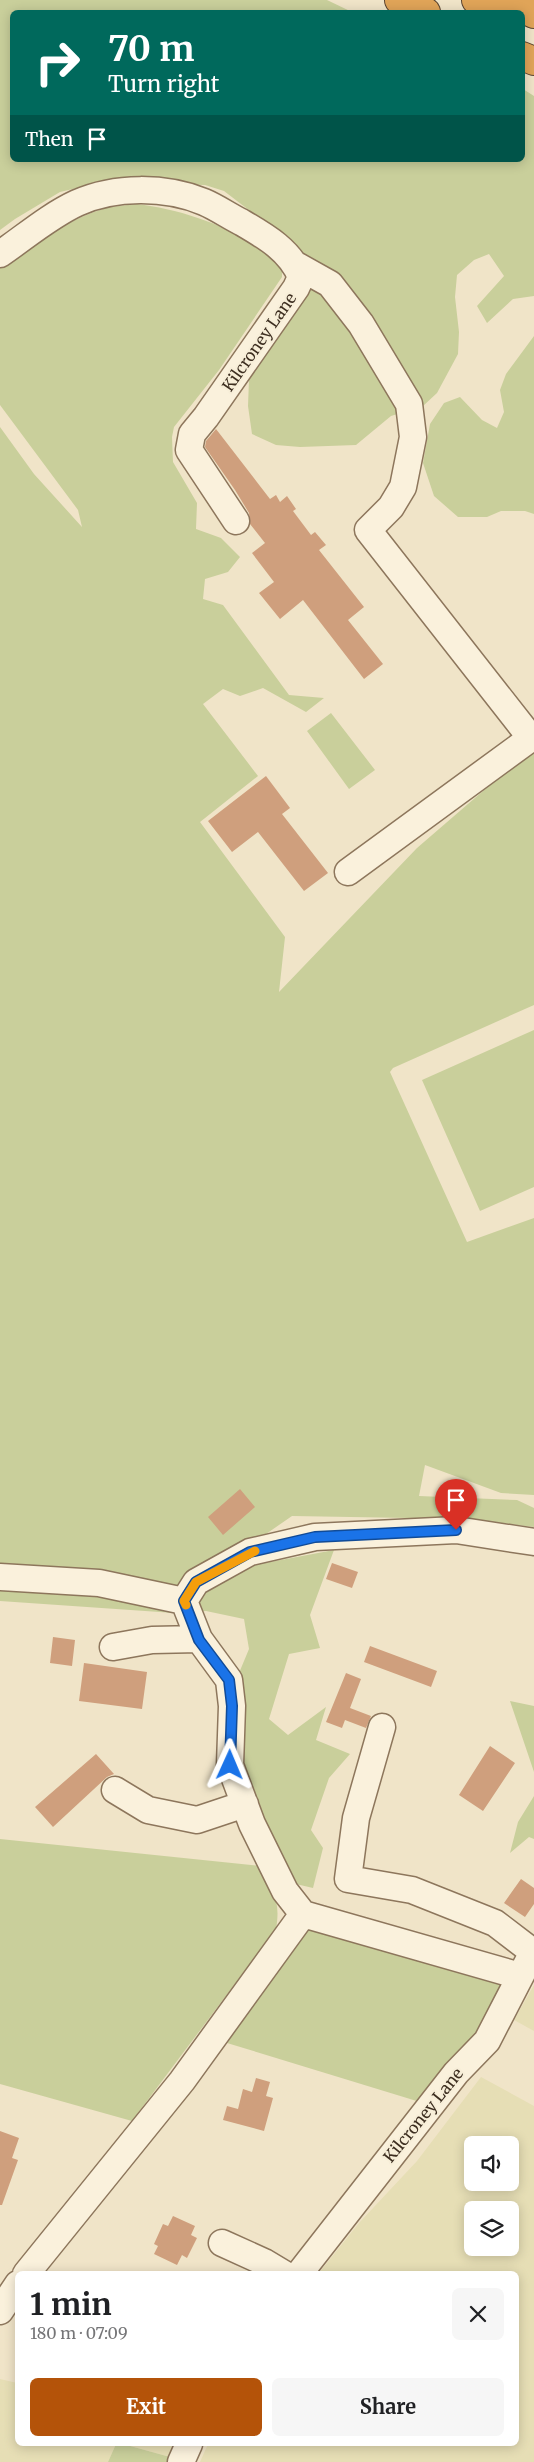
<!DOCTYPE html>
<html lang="en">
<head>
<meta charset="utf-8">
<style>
	:root { --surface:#fff; --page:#f6f6f6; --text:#202124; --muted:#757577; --accent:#b45309 }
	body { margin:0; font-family:Merriweather,serif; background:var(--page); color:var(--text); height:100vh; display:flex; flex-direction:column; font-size:19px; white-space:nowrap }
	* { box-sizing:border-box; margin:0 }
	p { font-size:16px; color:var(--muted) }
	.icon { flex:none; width:28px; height:28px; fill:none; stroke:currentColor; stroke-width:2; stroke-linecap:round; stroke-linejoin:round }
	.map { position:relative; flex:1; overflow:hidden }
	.sheet { position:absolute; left:15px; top:2271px; width:504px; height:175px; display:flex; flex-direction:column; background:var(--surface); border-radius:8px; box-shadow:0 2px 12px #0003 }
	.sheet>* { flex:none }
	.hud { position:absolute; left:10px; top:10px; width:515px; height:152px; border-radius:8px; box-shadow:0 2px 12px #0003; background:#00695c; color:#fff; overflow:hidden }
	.tools { position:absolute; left:464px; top:2136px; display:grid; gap:10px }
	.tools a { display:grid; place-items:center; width:55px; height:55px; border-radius:8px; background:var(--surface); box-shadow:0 2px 12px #0003; font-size:25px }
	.pin { position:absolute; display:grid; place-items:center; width:42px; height:42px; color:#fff; margin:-51px -21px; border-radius:50% 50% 50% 0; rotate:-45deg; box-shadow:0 0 5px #0007 }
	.pin .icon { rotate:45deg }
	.me { position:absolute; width:55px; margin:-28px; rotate:1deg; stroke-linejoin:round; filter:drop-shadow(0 0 4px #0008) }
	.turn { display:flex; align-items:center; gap:18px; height:105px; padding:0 15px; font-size:22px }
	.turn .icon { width:65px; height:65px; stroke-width:2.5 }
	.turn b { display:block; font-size:35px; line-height:42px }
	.then { display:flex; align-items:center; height:48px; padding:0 15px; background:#0003; gap:10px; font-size:19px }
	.round { display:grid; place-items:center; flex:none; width:52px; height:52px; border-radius:8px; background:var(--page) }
	.head { display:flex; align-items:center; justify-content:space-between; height:85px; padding:0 15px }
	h1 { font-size:30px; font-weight:700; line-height:38px }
	.cta { display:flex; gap:10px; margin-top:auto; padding:10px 15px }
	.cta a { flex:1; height:58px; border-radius:8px; background:var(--accent); color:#fff; font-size:20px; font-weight:700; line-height:58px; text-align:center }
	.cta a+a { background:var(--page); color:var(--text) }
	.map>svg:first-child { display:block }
	.farmland { fill:#e6deb5; fill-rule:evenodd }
	.green { fill:#c9cf9b }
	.building { fill:#cf9f7d }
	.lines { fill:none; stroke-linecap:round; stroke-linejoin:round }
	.minor-casing { stroke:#8d765c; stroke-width:29 }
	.highway-casing { stroke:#5b4430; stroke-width:30 }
	.minor { stroke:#faf1dc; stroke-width:26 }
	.highway { stroke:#e0a458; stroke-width:28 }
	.route-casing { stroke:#114b97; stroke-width:12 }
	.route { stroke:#1a73e8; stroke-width:9 }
	.slow { stroke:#f59e0b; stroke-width:9 }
	.labels { text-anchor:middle; stroke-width:4; stroke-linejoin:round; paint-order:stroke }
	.street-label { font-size:16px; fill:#3d2e20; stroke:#f7eed8 }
</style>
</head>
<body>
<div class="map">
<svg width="534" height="2462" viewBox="0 0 534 2462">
	<rect width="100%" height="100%" fill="#f0e4c8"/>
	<!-- farmland -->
	<path class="farmland" d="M534 1985V2031L514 2020Z
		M481 2077 534 2106V2462H200L208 2444H516V2274H318L359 2223 417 2161ZM472 2145H510V2182H472ZM472 2210H510V2248H472Z
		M0 2379 17 2383 18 2444H116L108 2462H0Z
		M123 2444H177L170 2457Z"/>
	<!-- green -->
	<path class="green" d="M0 0H327L352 12H12V160H522L523 89 534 96V296L513 299 487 323 477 306 504 276 489 254 474 260 457 275 455 297 459 332 458 354 437 393 423 406 391 416 356 445 300 447 276 445 252 434 248 406 249 380 288 313 289 241 224 191 205 185 98 183 60 192 15 219 0 230Z
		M137 204C186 210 250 231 282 270V277L219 370 174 427 172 437 173 462 197 503 196 529 221 538 240 557 228 572 205 579 203 599 223 605 289 695 324 698 306 712 263 688 240 696 223 689 203 704 258 776 200 822 285 937 279 992 417 848 534 747V1005L393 1068 390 1072 467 1242 534 1218V1495L501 1493 425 1465 419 1496 517 1500 534 1508V1527L468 1519 292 1516 266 1534 265 1563 334 1550 310 1615 320 1648 289 1654 269 1719 288 1735 326 1707 316 1740 350 1754 329 1778 311 1830 323 1848 313 1888 296 1884 274 1850 237 1755 234 1685 249 1649 244 1619 206 1611 174 1613 0 1601V427L34 474 82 527 78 510 0 405V267C33 245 67 219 106 208 116 206 127 205 137 204Z
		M534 336V514L525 511H501L487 517H458L434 496 423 463 430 424 444 403 460 397 482 420 497 428 504 412 500 390 506 374Z
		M331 713 375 770 349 789 307 731Z
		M534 1030V1187L480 1211 422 1080Z
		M510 1701 534 1706V1772Z
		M534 1796V1839L529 1837 510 1853 518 1822Z
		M0 1839 261 1866C273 1891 281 1901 276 1929L132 2121 0 2084Z
		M311 1925 505 1981 490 2023 433 2106 227 2043 300 1936Z
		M116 2444H123L170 2457 168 2462H108Z"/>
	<!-- building -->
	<path class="building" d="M216 429 270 499 276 495 280 502 287 496 296 509 293 511 311 535 315 532 326 545 319 550 364 607 348 620 383 664 364 679 303 600 280 619 259 593 274 582 252 553 265 543 250 524 249 513 235 490 205 447 206 441Z
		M266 776 290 808 282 814 328 873 304 891 258 832 232 852 208 821Z
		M240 1489 255 1507 223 1535 208 1517Z
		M332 1563 358 1572 352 1588 326 1579Z
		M53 1637 75 1640 72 1666 50 1663Z
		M370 1646 437 1671 431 1687 364 1662Z
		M84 1663 147 1672 142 1709 79 1701Z
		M346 1673 361 1679 350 1708 371 1716 366 1728 345 1720 342 1728 326 1722Z
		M490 1746 515 1763 483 1811 459 1795Z
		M96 1754 114 1774 107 1777 53 1827 35 1807Z
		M521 1879 534 1888V1904L525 1917 504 1903Z
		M256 2078 270 2082 266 2096 273 2098 264 2131 223 2120 227 2106 238 2109 243 2089 252 2092Z
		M0 2131 19 2138 12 2158 18 2160 2 2205H0Z
		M173 2216 195 2226 191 2235 197 2238 187 2258 182 2255 177 2265 154 2254 158 2246 154 2244 163 2224 168 2226Z"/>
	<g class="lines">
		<defs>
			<path id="minor" d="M0 254C25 237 49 216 77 203 115 186 165 186 204 202 216 207 229 216 241 222 265 236 290 250 301 277L296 288 206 417 192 434 189 450 236 521
				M296 265 330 284 361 324 409 404 413 437 403 487 391 507 368 530 531 738 348 872
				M0 1577 99 1583 184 1601
				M113 1647 152 1640 199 1639
				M382 1727 356 1818 348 1879 412 1890 495 1923 533 1952
				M115 1790 148 1810 197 1820 245 1804
				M520 1976 303 1914 285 1891 252 1824 230 1765 232 1706 229 1680 199 1639 184 1601 196 1582 250 1552 315 1537 456 1530 534 1542
				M222 2243 264 2262 284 2274
				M26 2274 182 2081 303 1914
				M299 2274 456 2073 487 2041 534 1950
				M0 2311 18 2284
				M181 2462 189 2444"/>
			<path id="highway" d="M399 0 426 12
				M476 0 503 12
				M503 0 534 14
				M522 56 534 61"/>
		</defs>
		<!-- minor casing -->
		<use href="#minor" class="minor-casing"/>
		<!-- highway casing -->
		<use href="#highway" class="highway-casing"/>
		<!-- minor -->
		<use href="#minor" class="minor"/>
		<!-- highway -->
		<use href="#highway" class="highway"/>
	</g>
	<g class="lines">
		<defs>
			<path id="route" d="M230 1765 232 1706 229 1680 199 1640 184 1601 196 1582 250 1552 315 1537 456 1530"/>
		</defs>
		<!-- route casing -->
		<use href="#route" class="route-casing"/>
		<!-- route -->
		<use href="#route" class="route"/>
		<!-- slow -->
		<path class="slow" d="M186 1605 184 1601 196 1582 255 1551"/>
	</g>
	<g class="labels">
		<!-- street labels -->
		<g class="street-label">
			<text transform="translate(259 342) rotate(-55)" y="6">Kilcroney Lane</text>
			<text transform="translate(423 2115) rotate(-51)" y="6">Kilcroney Lane</text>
		</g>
	</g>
</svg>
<div class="tools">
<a><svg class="icon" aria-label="sound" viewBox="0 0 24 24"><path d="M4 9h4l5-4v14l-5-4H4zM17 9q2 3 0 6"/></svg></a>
<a><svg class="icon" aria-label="layers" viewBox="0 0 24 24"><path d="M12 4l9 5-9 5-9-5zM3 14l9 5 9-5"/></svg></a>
</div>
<div class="pin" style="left:456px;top:1530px;background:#d93025"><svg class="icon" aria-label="arrive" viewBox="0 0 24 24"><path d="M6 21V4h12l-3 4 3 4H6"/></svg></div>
<svg class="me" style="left:230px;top:1765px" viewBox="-20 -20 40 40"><path d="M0-17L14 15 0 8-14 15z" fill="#1a73e8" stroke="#fff" stroke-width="4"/></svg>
<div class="hud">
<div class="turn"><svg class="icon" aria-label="right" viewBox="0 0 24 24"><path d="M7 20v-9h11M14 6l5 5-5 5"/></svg><div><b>70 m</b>Turn right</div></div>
<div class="then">Then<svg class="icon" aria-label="arrive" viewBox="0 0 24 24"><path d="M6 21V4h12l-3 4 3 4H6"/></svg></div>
</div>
<section class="sheet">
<div class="head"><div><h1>1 min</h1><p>180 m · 07:09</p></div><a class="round"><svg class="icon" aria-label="close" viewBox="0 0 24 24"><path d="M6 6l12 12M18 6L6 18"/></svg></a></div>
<div class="cta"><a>Exit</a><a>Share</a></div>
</section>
</div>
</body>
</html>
